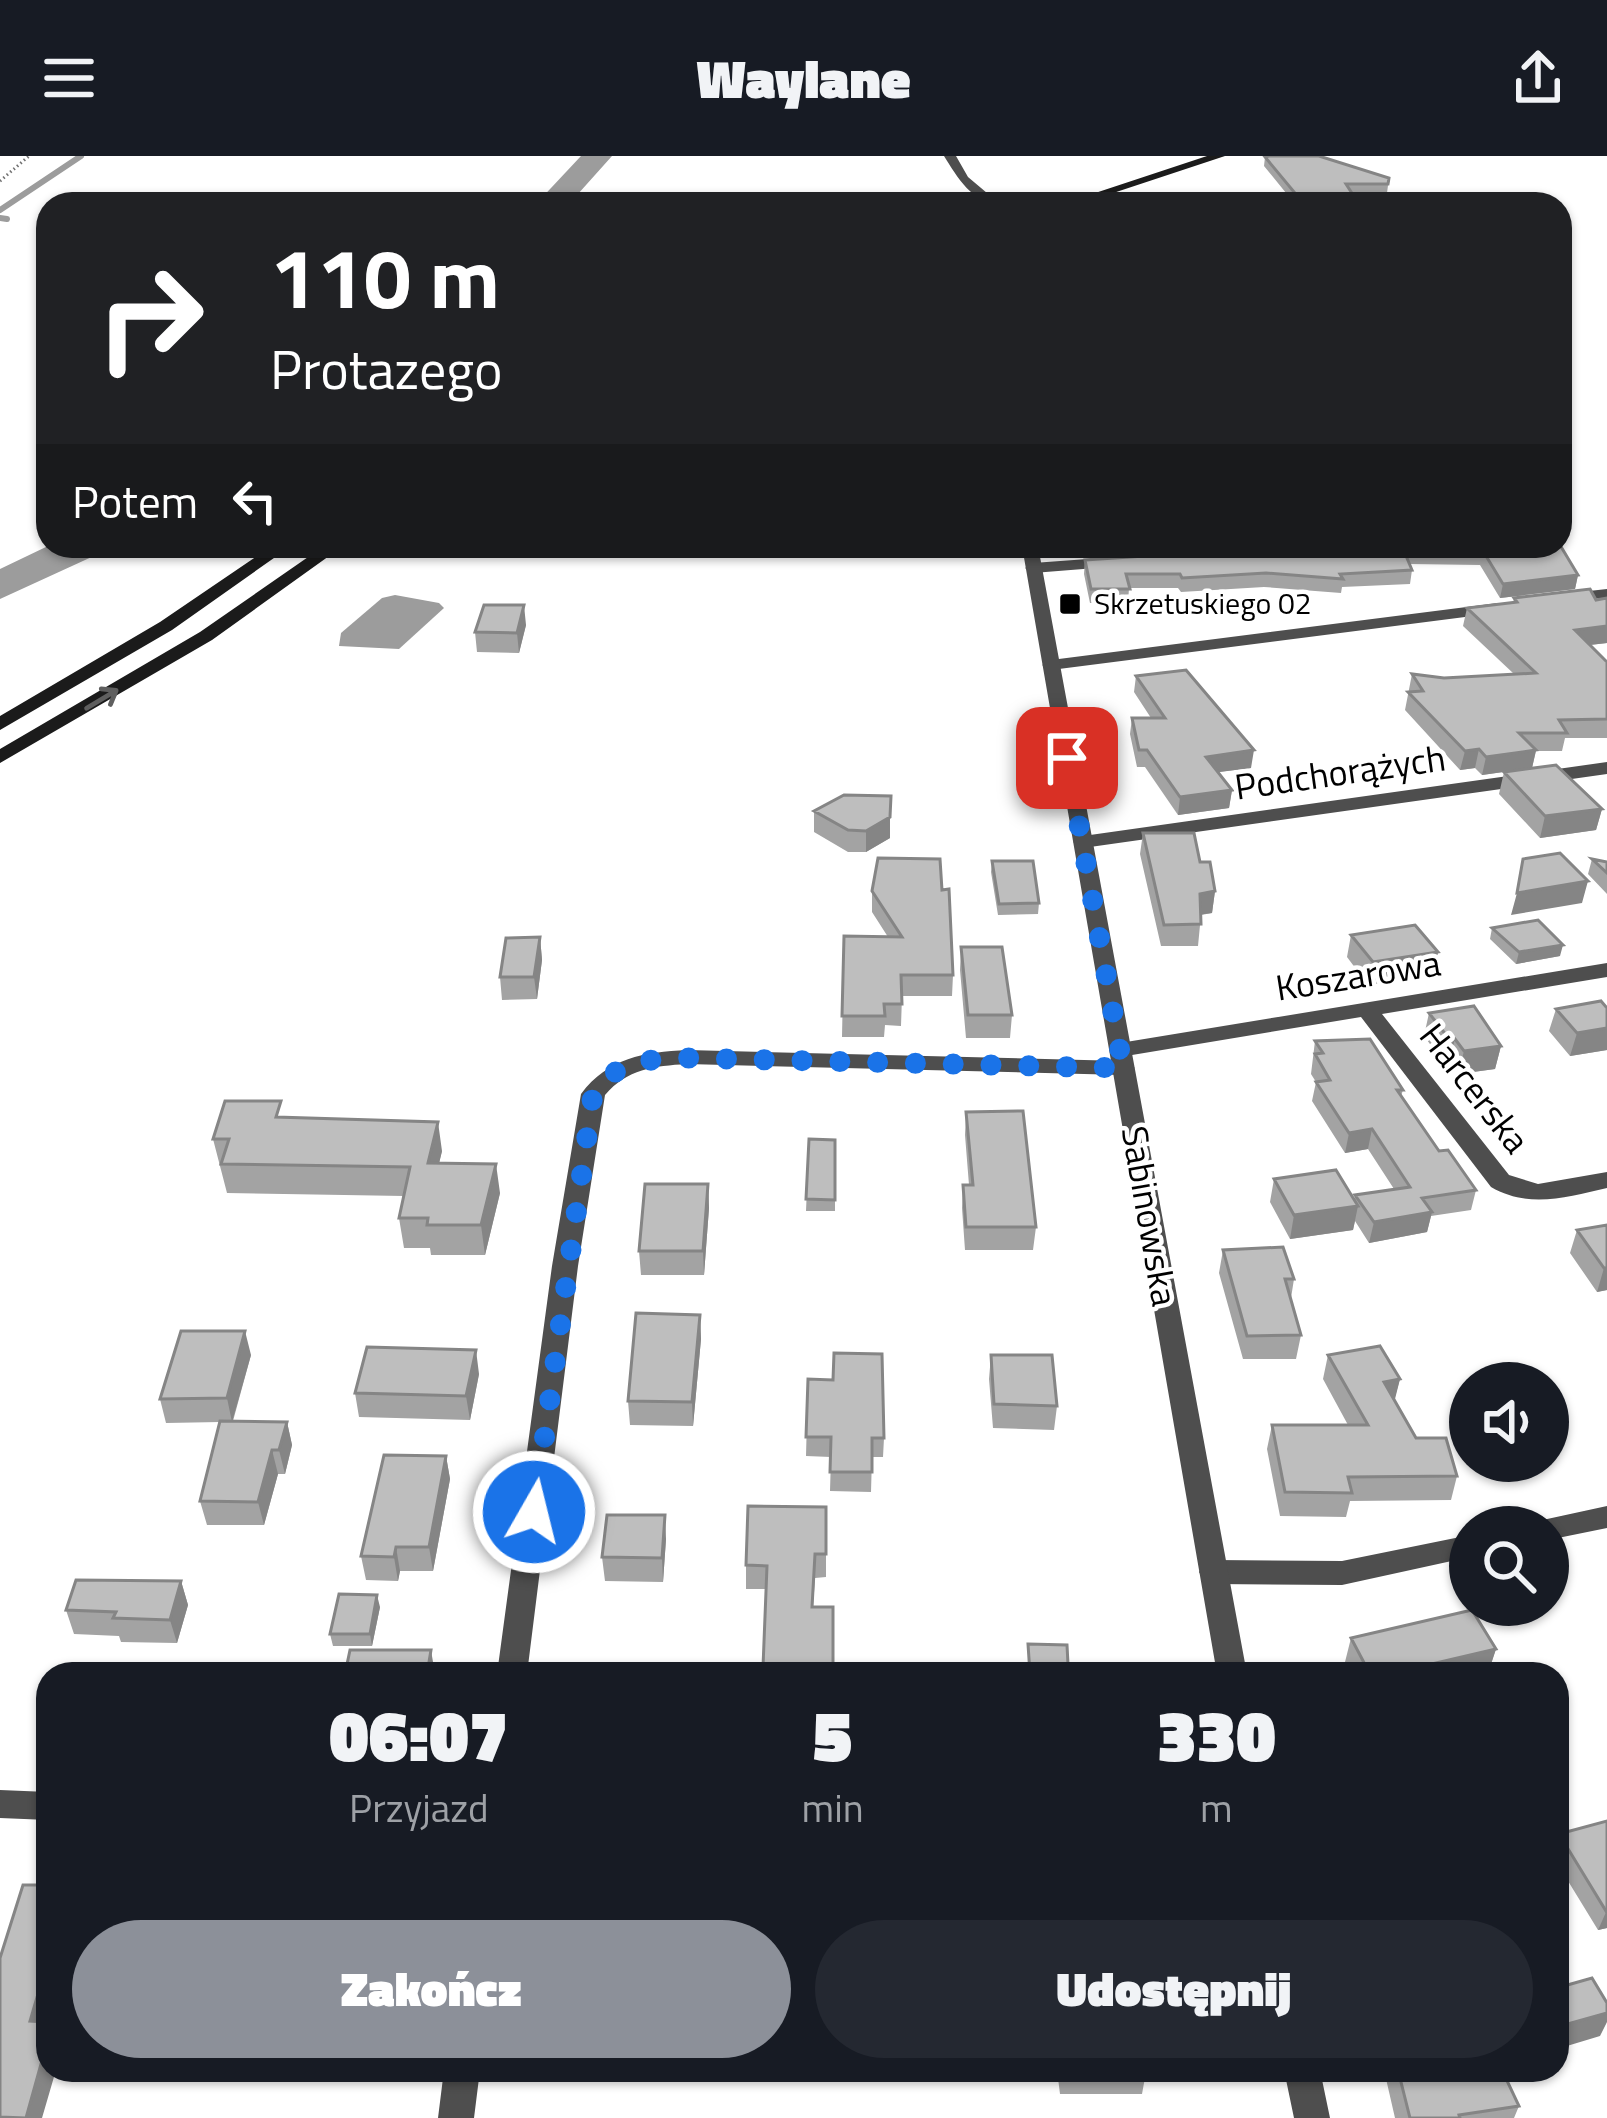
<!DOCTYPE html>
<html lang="pl">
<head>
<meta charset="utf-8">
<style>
	:root { --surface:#171b24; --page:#242831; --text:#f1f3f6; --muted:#9ea1a6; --accent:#8c9099 }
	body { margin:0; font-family:"Titillium Web",sans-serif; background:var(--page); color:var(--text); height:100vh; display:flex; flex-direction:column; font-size:45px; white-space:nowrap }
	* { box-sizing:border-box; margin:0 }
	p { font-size:39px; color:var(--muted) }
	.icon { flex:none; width:66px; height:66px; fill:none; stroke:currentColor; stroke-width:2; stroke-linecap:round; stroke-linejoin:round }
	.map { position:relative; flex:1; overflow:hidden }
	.details { position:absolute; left:36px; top:1506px; width:1533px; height:420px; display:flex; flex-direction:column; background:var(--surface); border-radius:36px; box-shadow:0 3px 9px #0004 }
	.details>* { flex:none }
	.hud { position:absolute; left:36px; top:36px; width:1536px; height:366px; border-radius:36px; box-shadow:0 3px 9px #0004; background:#202124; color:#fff; overflow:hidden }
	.tools { position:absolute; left:1449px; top:1206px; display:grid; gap:24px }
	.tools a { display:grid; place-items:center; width:120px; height:120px; border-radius:50%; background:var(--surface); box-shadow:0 3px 9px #0004; font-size:60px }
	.pin { position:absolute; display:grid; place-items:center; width:102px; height:102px; color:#fff; margin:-51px; border-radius:24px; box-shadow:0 6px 18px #0006 }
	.me { position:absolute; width:132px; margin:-66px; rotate:8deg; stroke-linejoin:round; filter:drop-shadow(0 0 9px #0008) }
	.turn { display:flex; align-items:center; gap:42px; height:252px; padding:0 36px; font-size:54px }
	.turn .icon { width:156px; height:156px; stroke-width:2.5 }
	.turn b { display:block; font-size:84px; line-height:102px }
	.then { display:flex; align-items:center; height:114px; padding:0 36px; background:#0003; gap:24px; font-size:45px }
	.eta { display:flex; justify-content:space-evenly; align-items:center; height:204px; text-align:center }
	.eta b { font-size:72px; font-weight:800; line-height:84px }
	.action { display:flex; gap:24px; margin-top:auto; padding:24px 36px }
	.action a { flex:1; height:138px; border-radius:72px; background:var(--accent); color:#fff; font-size:48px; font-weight:800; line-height:138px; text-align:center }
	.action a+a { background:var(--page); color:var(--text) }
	header { display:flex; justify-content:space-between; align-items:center; height:156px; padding:0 36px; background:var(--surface); font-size:54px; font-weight:800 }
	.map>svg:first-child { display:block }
	.water { fill:#9c9c9c }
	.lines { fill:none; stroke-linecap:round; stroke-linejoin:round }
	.stream { stroke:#9c9c9c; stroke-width:6 }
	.river { fill:#9c9c9c; fill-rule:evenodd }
	.path { stroke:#707070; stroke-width:3; stroke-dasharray:1.5 3; stroke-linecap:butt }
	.minor { fill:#4e4e4e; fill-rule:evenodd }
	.tertiary { fill:#4e4e4e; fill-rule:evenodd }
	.secondary { fill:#1b1b1b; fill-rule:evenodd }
	.wall { fill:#a3a3a3 }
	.shaded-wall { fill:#858585 }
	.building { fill:#bebebe; stroke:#858585; stroke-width:3 }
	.oneway { stroke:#5f5f5f }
	.route { stroke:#1a73e8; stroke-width:21; stroke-dasharray:0 37.8 }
	.poi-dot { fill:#000; stroke:#fff; stroke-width:4.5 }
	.labels { text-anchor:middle; stroke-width:9; stroke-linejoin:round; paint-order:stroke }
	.far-poi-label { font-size:30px; fill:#000; stroke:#fff; text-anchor:start }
	.street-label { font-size:36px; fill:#000; stroke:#fff }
</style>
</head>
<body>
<header><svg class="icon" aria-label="menu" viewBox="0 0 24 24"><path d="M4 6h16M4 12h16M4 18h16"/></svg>Waylane<svg class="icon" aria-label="share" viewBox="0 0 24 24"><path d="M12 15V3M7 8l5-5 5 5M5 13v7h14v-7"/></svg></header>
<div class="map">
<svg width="1607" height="1962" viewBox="0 0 1607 1962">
	<rect width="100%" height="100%" fill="#fff"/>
	<!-- water -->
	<path class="water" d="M395 439 439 447 444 452 399 493 339 490 341 477 382 442Z"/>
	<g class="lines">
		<!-- stream -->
		<path class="stream" d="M0 54 81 0
			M0 62 7 63
			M41 67H48"/>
		<!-- river -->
		<path class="river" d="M581 0H612L569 48H536Z
			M48 390H102L96 399 0 443V413Z"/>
		<!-- path -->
		<path class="path" d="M0 25 29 0"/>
		<!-- minor -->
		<path class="minor" d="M1115 401 1123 406 1121 410 1033 417 1025 412 1033 407Z
			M1607 433V443L1562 448 1553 443 1562 438Z
			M1498 447 1507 452 1504 456 1051 514 1042 509 1051 504Z
			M1607 606V618L1083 692 1073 686 1083 680Z
			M1607 807V821L1382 858 1509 1019 1538 1028 1607 1016V1032C1567 1041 1529 1053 1491 1031L1361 861 1120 901 1109 894 1120 887Z
			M687 894 1123 905 1135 912 1123 919 687 908C654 910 627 913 605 939L578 1110 527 1518H497L552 1110 581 938C608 902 644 896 687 894Z
			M1607 1350V1372L1548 1384V1371H1535L1538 1365Z
			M1470 1379V1401L1342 1429 1214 1428 1204 1424 1199 1416 1204 1408 1214 1404 1342 1405Z
			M0 1634 48 1636V1664L0 1662Z
			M444 1914H480L474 1962H438Z"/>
		<!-- tertiary -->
		<path class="tertiary" d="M944 0H956L968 21 1000 48C973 48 957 21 944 0Z
			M1022 390H1038L1247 1518H1217Z
			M1284 1914H1320L1330 1962H1294Z"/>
		<!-- secondary -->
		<path class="secondary" d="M1207 0H1225L1080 48H1062Z
			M1000 44H1034L1040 48H994Z
			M272 390H291L172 474 0 574V560L160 466Z
			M324 390H343L212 484 0 607V593L200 476Z"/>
	</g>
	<!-- wall -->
	<path class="wall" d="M1265 1 1389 22 1387 37 1352 38 1359 48H1295L1264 10Z
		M1078 390H1215L1080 399Z
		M1560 390 1578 419 1575 433 1500 442 1480 409 1410 408 1412 414 1410 428 1342 431 1341 437 1264 431 1181 436 1178 432H1129L1128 447H1090L1084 418 1085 404Z
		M1514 442H1607V487L1590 489 1607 506V582H1565L1562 595H1536L1532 612 1482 619 1475 612 1460 614 1405 554 1412 518 1444 522 1514 518 1463 470 1467 452 1513 447Z
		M526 469 519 497 477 496 475 476Z
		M1136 520 1251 612 1218 616 1232 634 1229 652 1178 659 1145 611H1137L1130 578 1132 562H1151L1134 536Z
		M1504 616 1602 653 1596 674 1540 682 1499 638Z
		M814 655 890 682 866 696H848L814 676Z
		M1143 677 1200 706 1215 735 1212 757 1201 759 1198 790H1161L1140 698Z
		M1592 703 1607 717V738L1588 718Z
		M992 705 1039 747 1038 758 998 759 991 716Z
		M942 734 953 819 952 840H902L901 870 885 869 884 881H842L844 780 888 781 872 756V735Z
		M1492 772 1560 800 1516 808 1490 783Z
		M1351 779 1438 796 1433 819 1368 829 1347 801Z
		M540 781 542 804 537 843 502 844 500 821Z
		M961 791 1012 859 1010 882H966L960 814Z
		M1607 852V894L1570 900 1549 875 1556 853Z
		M1429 857 1501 890 1495 913 1458 918 1449 906 1444 907 1424 880Z
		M1315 885 1403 934 1401 940 1439 995 1476 1034 1471 1054 1431 1060 1427 1076 1369 1087 1355 1065 1353 1074 1290 1083 1270 1046 1274 1023 1354 1044 1355 1039 1394 1033 1368 993 1345 997 1312 945 1316 926 1311 918Z
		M966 956 1036 1071 1033 1094H965L962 1052 963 1029H969L965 979Z
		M284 961 442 995 439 1007 500 1037 485 1099H431L430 1092H404L399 1062 404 1040 227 1037 213 983Z
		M809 983 835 984V1055H806Z
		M708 1028 709 1052 704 1119H641L639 1095Z
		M1607 1069V1134L1597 1136 1570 1097 1577 1074Z
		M1223 1094 1294 1123 1291 1142 1301 1179 1296 1203H1243L1219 1117Z
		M700 1159 701 1183 693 1270 630 1269 628 1245Z
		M251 1199 233 1265 287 1266 292 1289 285 1318H278L264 1369H207L200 1345 220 1266 166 1267 160 1243Z
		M991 1199 1057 1250 1054 1274 993 1272 989 1223Z
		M1328 1199 1400 1223 1394 1244 1416 1282 1457 1320 1451 1344 1350 1345 1346 1361 1280 1360 1267 1293 1272 1269H1348L1323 1223Z
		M479 1218 470 1264 359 1261 355 1237Z
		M808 1223 884 1282 883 1301H872L871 1336 830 1335 831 1301 806 1300Z
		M446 1300 450 1323 433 1415H400L398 1425 366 1424 361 1400Z
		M826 1351V1421L815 1422 813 1451 763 1511 766 1433H746V1409Z
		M666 1383 663 1426 605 1425 602 1401Z
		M181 1425 188 1449 177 1487 121 1486 119 1480 74 1478 66 1454Z
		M380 1451 372 1490H333L330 1478Z
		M1351 1482 1496 1493 1488 1517 1482 1518H1351L1345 1506Z
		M1607 1665V1772L1598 1774 1557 1707V1682L1559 1678Z
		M930 1914H1146V1916L1142 1938H1060L1058 1922 930 1921Z
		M1384 1914H1502L1519 1950 1514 1962H1395Z"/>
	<!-- shaded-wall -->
	<path class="shaded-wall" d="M1578 419 1575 433 1500 442 1503 428Z
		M524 449 526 469 519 497 517 477Z
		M1607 470V487L1571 491 1575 474Z
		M1479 593 1475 612 1460 614 1465 595Z
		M1254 594 1251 612 1204 618 1206 601Z
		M1536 594 1532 612 1482 619 1486 601Z
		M1232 634 1229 652 1178 659 1180 641Z
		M1602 653 1596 674 1540 682 1545 660Z
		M890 661V682L866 696V675Z
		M1588 725 1582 747 1511 759 1517 737Z
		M1215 735 1212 757 1197 759 1200 738Z
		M540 781 542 804 537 843 534 821Z
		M1563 789 1560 800 1516 808 1519 796Z
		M1438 796 1433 819 1368 829 1373 806Z
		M1607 872V894L1570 900 1577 877Z
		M1455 883 1449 906 1444 907 1450 884Z
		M1501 890 1495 913 1458 918 1464 895Z
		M438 966 442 995 432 1037 428 1007Z
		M1372 973 1368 993 1345 997 1349 977Z
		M496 1008 500 1037 485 1099 481 1069Z
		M708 1028 709 1052 704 1119 703 1095Z
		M1358 1050 1353 1074 1290 1083 1294 1059Z
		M1432 1056 1427 1076 1369 1087 1374 1066Z
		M1604 1112H1607V1134L1597 1136Z
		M700 1159 701 1183 693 1270 692 1246Z
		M245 1175 251 1199 232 1266 227 1242Z
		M476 1194 479 1218 470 1264 466 1240Z
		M1400 1223 1394 1247 1384 1226Z
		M287 1266 292 1289 285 1318 279 1294Z
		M272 1294 278 1318 264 1369 258 1346Z
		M446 1300 450 1323 433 1415 429 1391Z
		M665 1359 666 1383 663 1426 662 1402Z
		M396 1391 400 1415 398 1425 394 1401Z
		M181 1425 188 1449 177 1487 170 1464Z
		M377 1439 380 1451 372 1490 370 1478Z
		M1496 1493 1488 1517 1482 1518H1389Z
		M431 1494 435 1518H427Z
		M1607 1754V1772L1598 1774Z
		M48 1804V1861L40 1888 30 1865Z
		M1607 1857V1866L1600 1880 1557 1893V1871Z
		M48 1883V1914H56L42 1962H26Z"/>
	<!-- building -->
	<path class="building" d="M1269 0H1319L1389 22 1388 28H1346L1359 48H1304L1265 1Z
		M1169 41H1260L1265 48H1172Z
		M1560 389 1578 419 1503 428 1483 395H1404L1412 414 1340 418 1343 423 1266 417 1182 422 1180 418H1126L1130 433H1091L1085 404 1294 390Z
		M1590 433 1596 444 1607 442V470L1575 474 1607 506V563L1559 564 1567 577H1519L1536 594 1486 601 1479 593 1465 595 1408 536 1423 535 1412 518 1444 522 1536 517 1467 452 1517 446 1514 442Z
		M484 449H524L517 477 475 476Z
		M1186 514 1254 594 1206 601 1232 634 1180 641 1147 594H1139L1132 562H1165L1136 520Z
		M1556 609 1602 653 1545 660 1504 616Z
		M844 639 891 640 890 661 866 675 848 674 814 655Z
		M1143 677H1194L1200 706H1210L1215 735 1200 738 1201 768 1164 769Z
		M1560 697 1588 725 1517 737 1523 703Z
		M878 702 940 703 942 734 949 733 953 819H901L902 848H884L885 860H842L844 780 902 781 872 735Z
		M1592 703 1607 706V717Z
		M992 705H1033L1039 747 999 748Z
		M1538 764 1563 789 1519 796 1492 772Z
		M1415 769 1438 796 1373 806 1351 779Z
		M540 781 534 821H500L506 782Z
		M961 791H1002L1012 859H968Z
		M1601 845 1607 852V872L1577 877 1556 853Z
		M1474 850 1501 890 1464 895 1455 883 1450 884 1429 857Z
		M1370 883 1403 934H1397L1439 995 1448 994 1476 1034 1422 1042 1432 1056 1374 1066 1355 1039 1410 1031 1372 973 1349 977 1316 926 1330 924 1315 898 1323 897 1315 885Z
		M225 945H281L276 961 438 966 428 1007 496 1008 481 1069H427L428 1062H399L410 1011 221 1008 229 983H213Z
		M1023 955 1036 1071H966L963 1029H973L966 956Z
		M809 983 835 984V1044L806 1043Z
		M1336 1014 1358 1050 1294 1059 1274 1023Z
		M645 1028H708L703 1095H639Z
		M1607 1069V1112H1604L1577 1074Z
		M1283 1091 1294 1123H1285L1301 1179 1247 1180 1223 1094Z
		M636 1157 700 1159 692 1246 628 1245Z
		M181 1175H245L227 1242 160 1243Z
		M1380 1190 1400 1223 1384 1226 1416 1282H1446L1457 1320 1348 1321 1352 1337 1285 1336 1272 1269H1368L1328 1199Z
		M367 1191 476 1194 466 1240 355 1237Z
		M834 1197 882 1198 884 1282H872V1316H830L831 1281H806L808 1223 833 1224Z
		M991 1199H1052L1057 1250 994 1248Z
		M220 1265 287 1266 279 1294H272L258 1346 200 1345Z
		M384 1299 446 1300 429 1391H396L394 1401 361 1400Z
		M748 1350 826 1351V1398H815L812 1451H833V1518H755L763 1511 767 1410 746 1409Z
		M607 1359H665L662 1402 602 1401Z
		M76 1424 181 1425 170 1464 113 1462 116 1456 66 1454Z
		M339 1438 377 1439 370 1478H330Z
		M1472 1454 1496 1493 1389 1518H1370L1351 1482Z
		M1028 1488 1067 1489 1068 1508 1087 1509V1518H1030Z
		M350 1494H431L427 1518H345Z
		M1607 1665V1754L1606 1755 1559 1678Z
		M23 1729H48V1804L30 1865 48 1866V1883L26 1962 0 1961V1802Z
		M1592 1822 1607 1847V1857L1557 1871V1832Z
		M1063 1914H1146V1916H1063Z
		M1398 1914H1502L1519 1950 1459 1959 1460 1962H1410Z"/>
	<!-- one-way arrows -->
	<defs><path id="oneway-shaft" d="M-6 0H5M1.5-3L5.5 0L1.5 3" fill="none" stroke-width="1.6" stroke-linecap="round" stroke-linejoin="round" transform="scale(3)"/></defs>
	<use class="oneway" href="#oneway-shaft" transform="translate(102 543) rotate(-31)"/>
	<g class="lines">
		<!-- route -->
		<path class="route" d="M534 1356 593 938C617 904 648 903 687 902L1123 912 1067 602"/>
	</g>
	<!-- markers -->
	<rect class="poi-dot" x="1058" y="436" width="24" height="24" rx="6"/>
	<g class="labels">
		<!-- far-poi labels -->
		<g class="far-poi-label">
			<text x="1094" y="458">Skrzetuskiego 02</text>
		</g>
		<!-- street labels -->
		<g class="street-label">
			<text transform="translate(1340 616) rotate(-8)" y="13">Podchorążych</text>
			<text transform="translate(1358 819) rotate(-9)" y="13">Koszarowa</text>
			<text transform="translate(1475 932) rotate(52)" y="13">Harcerska</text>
			<text transform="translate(1150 1060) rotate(80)" y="13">Sabinowska</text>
		</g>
	</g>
</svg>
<div class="tools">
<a><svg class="icon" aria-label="sound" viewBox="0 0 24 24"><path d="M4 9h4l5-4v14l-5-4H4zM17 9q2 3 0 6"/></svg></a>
<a><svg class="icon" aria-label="search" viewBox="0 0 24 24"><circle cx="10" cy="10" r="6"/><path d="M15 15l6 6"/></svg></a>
</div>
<div class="pin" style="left:1067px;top:602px;background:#d93025"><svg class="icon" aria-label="arrive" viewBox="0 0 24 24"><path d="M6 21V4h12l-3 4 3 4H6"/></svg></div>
<svg class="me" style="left:534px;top:1356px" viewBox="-20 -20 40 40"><circle r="17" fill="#1a73e8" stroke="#fff" stroke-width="3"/><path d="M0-11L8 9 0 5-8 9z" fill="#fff"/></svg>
<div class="hud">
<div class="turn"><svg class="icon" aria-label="right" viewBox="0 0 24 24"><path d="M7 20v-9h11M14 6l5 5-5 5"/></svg><div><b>110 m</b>Protazego</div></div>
<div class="then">Potem<svg class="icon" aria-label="left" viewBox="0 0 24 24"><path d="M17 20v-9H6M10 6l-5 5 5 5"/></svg></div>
</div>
<section class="details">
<div class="eta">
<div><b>06:07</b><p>Przyjazd</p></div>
<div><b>5</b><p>min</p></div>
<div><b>330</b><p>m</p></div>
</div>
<div class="action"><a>Zakończ</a><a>Udostępnij</a></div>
</section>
</div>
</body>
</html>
